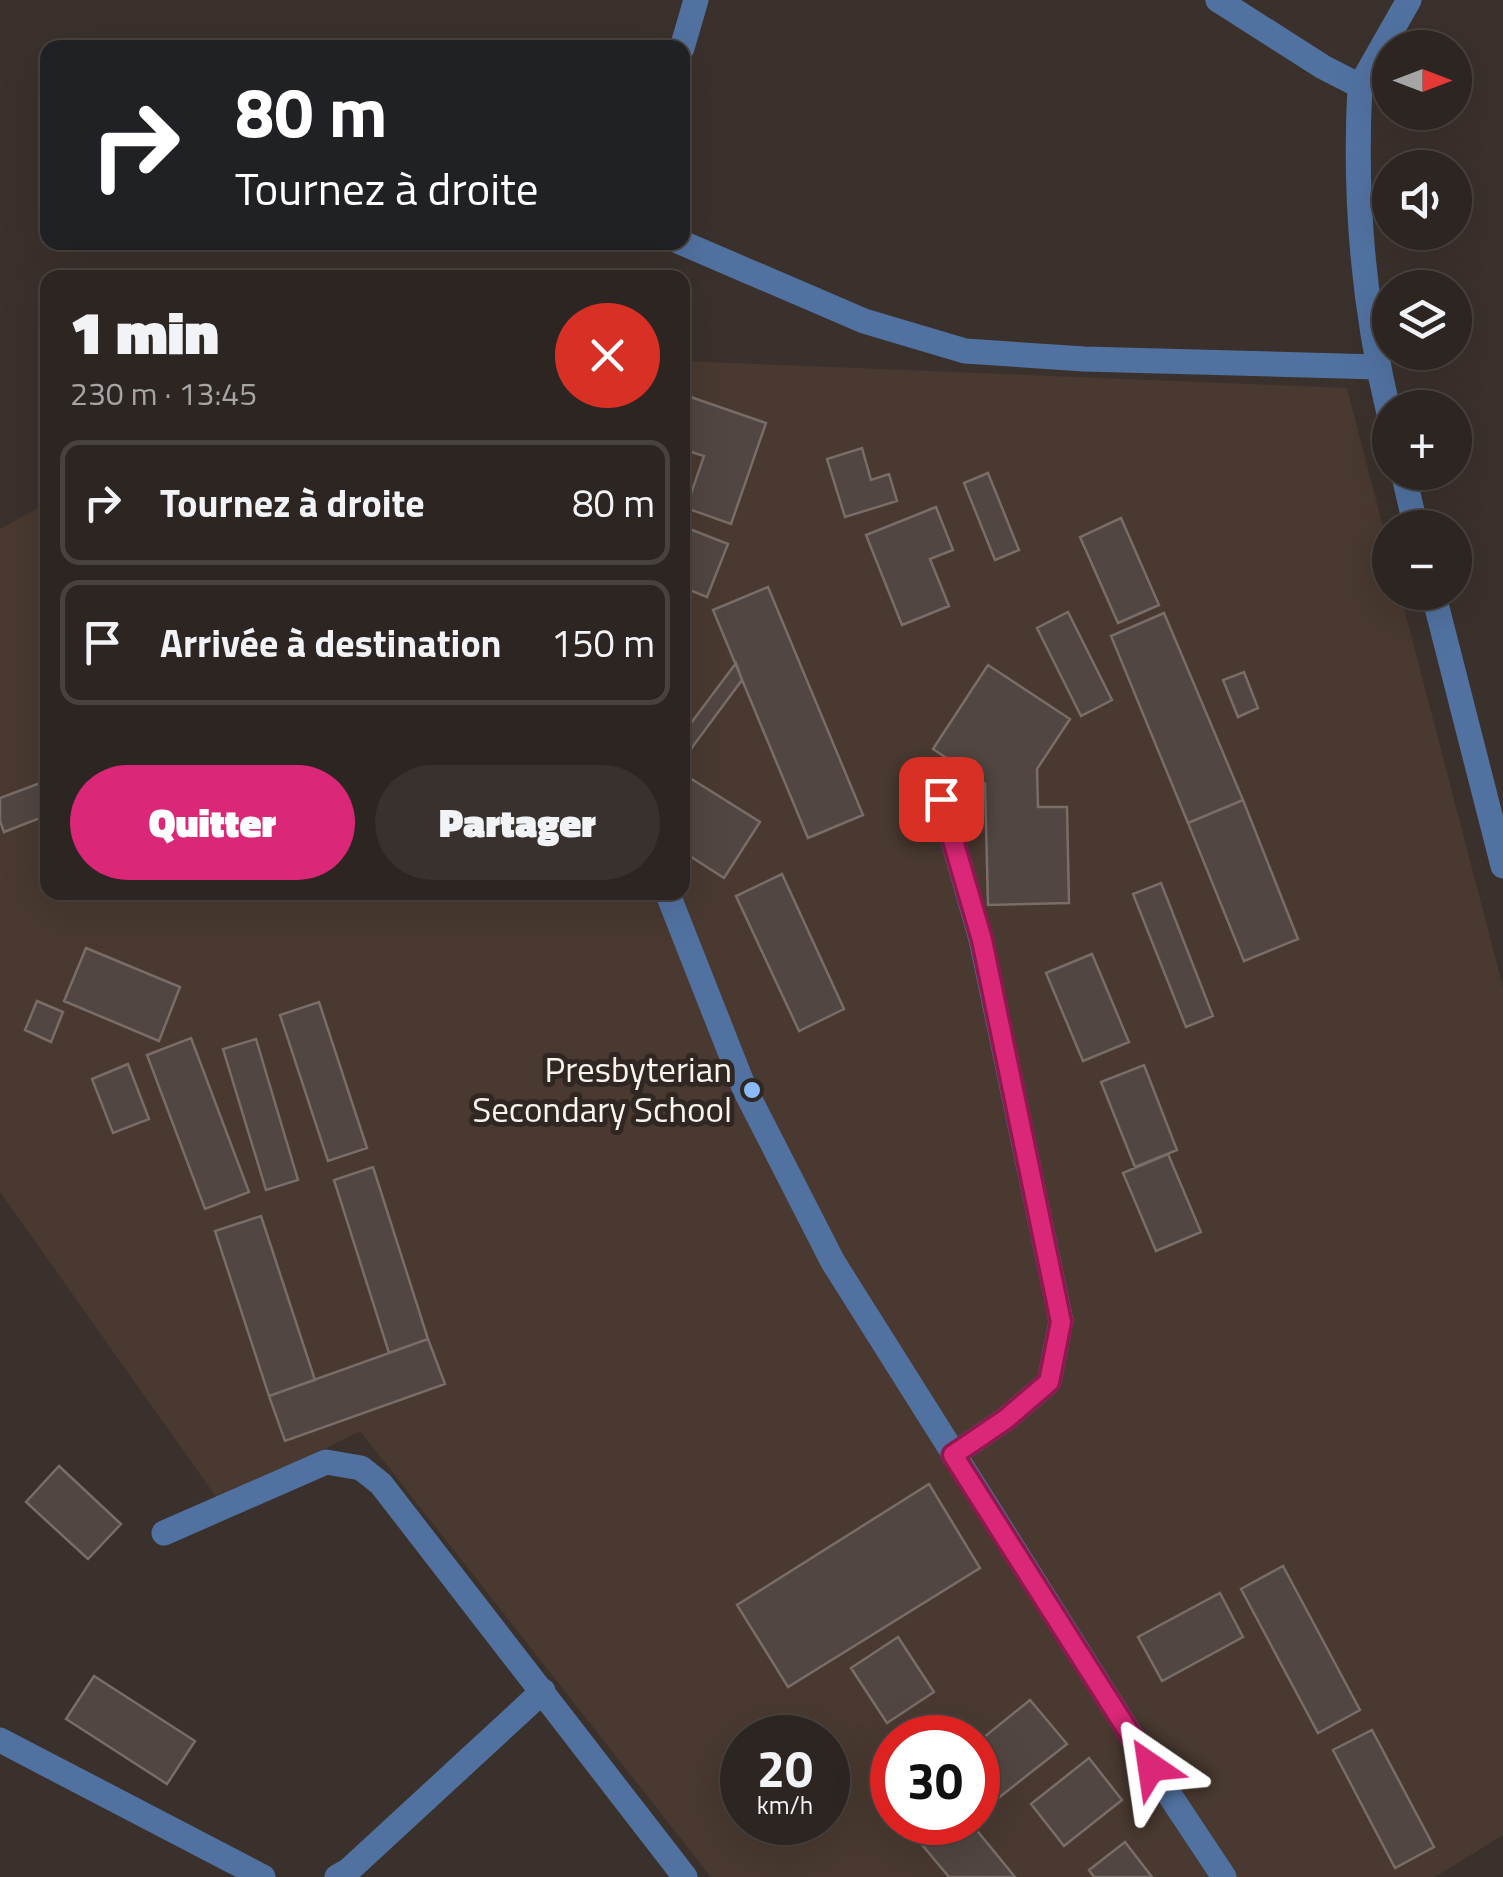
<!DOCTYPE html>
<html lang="fr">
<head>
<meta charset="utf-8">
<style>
	:root { --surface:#2c2521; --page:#38312e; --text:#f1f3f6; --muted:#a6a5a5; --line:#48423f; --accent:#db2777 }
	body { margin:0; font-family:"Titillium Web",sans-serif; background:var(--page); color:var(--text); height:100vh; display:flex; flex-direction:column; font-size:38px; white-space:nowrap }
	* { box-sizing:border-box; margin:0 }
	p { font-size:32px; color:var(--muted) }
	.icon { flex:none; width:55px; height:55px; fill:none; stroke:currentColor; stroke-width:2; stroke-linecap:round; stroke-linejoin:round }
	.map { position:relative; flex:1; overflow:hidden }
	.details { position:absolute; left:40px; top:270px; width:650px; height:630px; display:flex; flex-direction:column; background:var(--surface); border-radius:20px; box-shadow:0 10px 40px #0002,0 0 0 2px var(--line) }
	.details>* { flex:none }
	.guide { position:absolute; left:40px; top:40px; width:650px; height:210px; border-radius:20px; box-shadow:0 10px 40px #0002,0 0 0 2px var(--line); background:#202124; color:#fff; overflow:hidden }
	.needle { width:65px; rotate:90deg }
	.fabs { position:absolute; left:1372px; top:30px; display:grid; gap:20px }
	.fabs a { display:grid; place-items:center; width:100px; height:100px; border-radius:50%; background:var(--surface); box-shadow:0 10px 40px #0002,0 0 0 2px var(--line); font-size:50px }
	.speed { position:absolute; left:720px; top:1715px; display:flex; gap:20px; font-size:50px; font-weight:700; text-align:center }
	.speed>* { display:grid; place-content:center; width:130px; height:130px; border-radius:50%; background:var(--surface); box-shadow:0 10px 40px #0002,0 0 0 2px var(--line); line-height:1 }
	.speed small { font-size:25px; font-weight:400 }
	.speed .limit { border:15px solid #d22; background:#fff; color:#111 }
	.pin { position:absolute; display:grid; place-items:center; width:85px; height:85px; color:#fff; margin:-42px; border-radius:20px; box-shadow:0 5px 15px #0006 }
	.me { position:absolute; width:110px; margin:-55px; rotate:328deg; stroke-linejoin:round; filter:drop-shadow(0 0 8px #0008) }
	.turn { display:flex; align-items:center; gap:35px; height:210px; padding:0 30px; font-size:45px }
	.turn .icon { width:130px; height:130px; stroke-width:2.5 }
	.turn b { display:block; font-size:70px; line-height:85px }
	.round { display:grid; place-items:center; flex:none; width:105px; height:105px; border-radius:52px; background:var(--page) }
	.summary { display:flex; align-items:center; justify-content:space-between; height:170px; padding:0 30px }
	h1 { font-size:60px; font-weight:800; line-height:75px }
	.primary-button { display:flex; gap:20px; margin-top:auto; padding:20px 30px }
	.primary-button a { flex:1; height:115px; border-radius:60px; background:var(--accent); color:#fff; font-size:40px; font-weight:800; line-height:115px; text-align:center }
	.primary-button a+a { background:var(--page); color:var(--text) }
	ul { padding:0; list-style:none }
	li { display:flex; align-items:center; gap:30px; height:125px; margin:0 20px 15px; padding:0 10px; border:5px solid var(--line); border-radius:20px }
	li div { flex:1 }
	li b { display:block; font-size:38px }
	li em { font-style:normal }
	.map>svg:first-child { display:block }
	.built { fill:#493930; fill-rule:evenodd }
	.building { fill:#514641; stroke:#786d67; stroke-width:2.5 }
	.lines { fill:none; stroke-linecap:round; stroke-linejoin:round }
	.minor { stroke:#5172a1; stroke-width:25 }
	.route-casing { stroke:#8e194d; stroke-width:25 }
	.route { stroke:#db2777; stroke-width:18 }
	.poi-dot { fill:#8abafc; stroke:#312722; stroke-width:4 }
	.labels { text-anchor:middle; stroke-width:10; stroke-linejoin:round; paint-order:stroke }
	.poi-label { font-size:35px; fill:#faf3f0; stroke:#312722; text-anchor:end }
</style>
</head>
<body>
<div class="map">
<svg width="1503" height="1877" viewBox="0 0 1503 1877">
	<rect width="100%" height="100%" fill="#3b312c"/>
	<!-- built -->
	<path class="built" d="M683 361 1347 388 1390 554V592L1400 593 1503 987V1835L1435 1877H711L360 1431 219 1501 0 1192V529L47 503 48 892H682ZM742 1738H828V1822H742ZM892 1738H978V1822H892Z"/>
	<!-- building -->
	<path class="building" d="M682 394 766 423 731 524 686 508 704 456 682 449Z
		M862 448 871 480 889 474 897 501 845 517 827 459Z
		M988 473 1019 550 995 560 964 483Z
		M936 507 953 550 930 559 949 606 902 625 866 535Z
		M1121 518 1159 605 1118 623 1080 537Z
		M682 526 728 544 707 597 682 587Z
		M768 587 863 815 808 838 713 610Z
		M1068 612 1112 700 1081 716 1037 628Z
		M1164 613 1243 800 1188 823 1111 636Z
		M736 663 742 680 682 761V735Z
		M988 665 1070 719 1037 769 1038 807H1067L1069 903 988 905 985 784 933 749Z
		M1244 672 1258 708 1238 717 1223 680Z
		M682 773 760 822 724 878 682 851Z
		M48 780V815L4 832 0 821V798Z
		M1243 800 1298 939 1244 961 1188 823Z
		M782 874 844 1009 799 1031 736 896Z
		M1161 883 1213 1016 1186 1027 1133 894Z
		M86 948 180 987 159 1041 64 1001Z
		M1092 954 1129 1042 1083 1061 1046 973Z
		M37 1001 63 1012 51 1042 25 1030Z
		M319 1002 367 1148 328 1161 280 1015Z
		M191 1038 249 1192 205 1209 147 1055Z
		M256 1039 298 1180 266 1190 223 1049Z
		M128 1064 149 1119 113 1133 92 1079Z
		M1144 1065 1177 1150 1135 1167 1101 1082Z
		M1168 1154 1201 1232 1156 1251 1123 1173Z
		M373 1167 428 1339 389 1353 334 1180Z
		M261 1216 315 1380 269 1396 215 1231Z
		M428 1339 445 1384 285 1441 269 1396Z
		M59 1466 121 1524 88 1559 26 1502Z
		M929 1484 980 1568 788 1687 737 1605Z
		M1283 1566 1360 1710 1318 1733 1241 1589Z
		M1220 1593 1243 1637 1162 1681 1138 1637Z
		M898 1637 934 1692 887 1723 851 1668Z
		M94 1676 195 1741 167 1784 66 1719Z
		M1030 1700 1067 1744 978 1814V1742Z
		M1372 1730 1434 1847 1395 1868 1333 1750Z
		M1089 1758 1122 1800 1064 1846 1031 1804Z
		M903 1822H970L1015 1877H949Z
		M1125 1842 1152 1877H1094L1089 1870Z"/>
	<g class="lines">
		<!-- minor -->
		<path class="minor" d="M1218 0 1323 67 1360 86C1354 196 1364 311 1390 418
			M682 48 696 0
			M1360 86 1409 0
			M680 242 864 321 965 351 1084 359 1378 367
			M1403 472 1416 528
			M1433 592 1503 866
			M941 799 981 939 1061 1321 1049 1382 1006 1419 953 1455
			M667 892 745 1090 833 1262 1151 1767 1224 1877
			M164 1533 326 1462 361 1468 381 1484 685 1877
			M0 1740 263 1877
			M337 1877 349 1870 543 1691"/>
	</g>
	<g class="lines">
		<defs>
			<path id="route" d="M941 799 982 940 1061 1322 1049 1382 1006 1419 953 1455 1151 1767"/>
		</defs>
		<!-- route casing -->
		<use href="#route" class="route-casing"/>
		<!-- route -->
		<use href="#route" class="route"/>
	</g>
	<!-- markers -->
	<circle class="poi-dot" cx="752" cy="1090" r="10"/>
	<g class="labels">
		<!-- poi labels -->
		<g class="poi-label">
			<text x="732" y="1082">Presbyterian<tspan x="732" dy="40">Secondary School</tspan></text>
		</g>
	</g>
</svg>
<div class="fabs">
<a><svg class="needle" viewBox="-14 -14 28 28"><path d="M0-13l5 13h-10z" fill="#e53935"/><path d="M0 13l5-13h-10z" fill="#a6a5a5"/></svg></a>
<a><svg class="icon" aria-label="sound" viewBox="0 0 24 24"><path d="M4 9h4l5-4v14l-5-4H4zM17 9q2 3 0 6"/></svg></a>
<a><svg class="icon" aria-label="layers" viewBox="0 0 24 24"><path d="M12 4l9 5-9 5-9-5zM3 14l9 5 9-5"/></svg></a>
<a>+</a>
<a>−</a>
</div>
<div class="speed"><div>20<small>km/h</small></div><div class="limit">30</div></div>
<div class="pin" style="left:941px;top:799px;background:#d93025"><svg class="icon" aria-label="arrive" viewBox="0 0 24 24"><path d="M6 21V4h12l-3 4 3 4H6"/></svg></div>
<svg class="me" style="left:1151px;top:1767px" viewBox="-20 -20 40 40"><path d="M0-17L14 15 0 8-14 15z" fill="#db2777" stroke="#fff" stroke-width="4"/></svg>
<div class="guide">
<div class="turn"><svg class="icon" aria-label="right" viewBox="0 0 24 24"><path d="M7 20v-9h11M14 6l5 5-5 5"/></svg><div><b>80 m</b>Tournez à droite</div></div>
</div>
<section class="details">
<div class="summary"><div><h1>1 min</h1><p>230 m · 13:45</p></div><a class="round" style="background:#d93025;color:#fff"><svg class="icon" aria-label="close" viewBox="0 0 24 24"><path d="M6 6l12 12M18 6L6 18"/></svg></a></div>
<ul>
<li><svg class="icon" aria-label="right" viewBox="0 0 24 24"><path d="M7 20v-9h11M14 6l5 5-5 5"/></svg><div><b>Tournez à droite</b></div><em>80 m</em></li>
<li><svg class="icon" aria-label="arrive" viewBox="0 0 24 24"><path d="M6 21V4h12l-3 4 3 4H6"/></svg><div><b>Arrivée à destination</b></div><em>150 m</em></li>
</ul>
<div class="primary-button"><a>Quitter</a><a>Partager</a></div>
</section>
</div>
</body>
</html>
